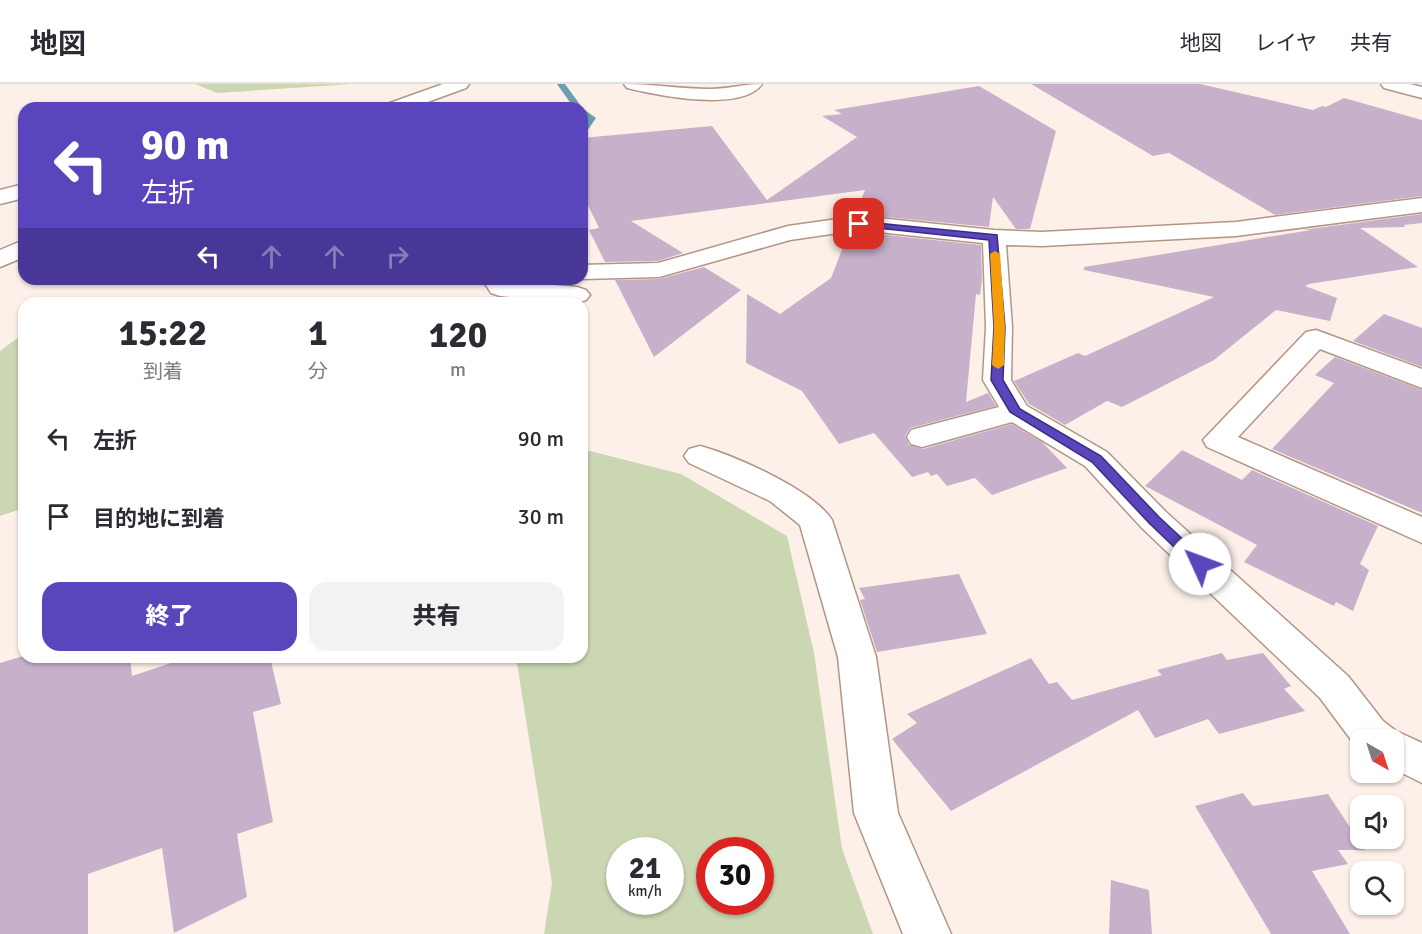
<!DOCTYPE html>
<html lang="ja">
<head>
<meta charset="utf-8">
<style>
	:root { --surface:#fff; --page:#f2f2f3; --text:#2b2b33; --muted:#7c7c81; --line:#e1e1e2; --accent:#5b45bd }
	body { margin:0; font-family:Signika,"Noto Sans JP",sans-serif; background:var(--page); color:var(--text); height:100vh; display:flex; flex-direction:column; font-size:22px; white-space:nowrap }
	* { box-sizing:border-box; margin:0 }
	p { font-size:20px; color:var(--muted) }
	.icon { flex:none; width:33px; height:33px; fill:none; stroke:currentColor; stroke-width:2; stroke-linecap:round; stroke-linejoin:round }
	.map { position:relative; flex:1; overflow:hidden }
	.side { position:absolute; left:18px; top:213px; width:570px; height:366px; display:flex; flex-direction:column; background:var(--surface); border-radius:18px; box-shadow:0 2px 4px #0004 }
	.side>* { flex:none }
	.guide { position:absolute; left:18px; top:18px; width:570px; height:183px; border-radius:18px; box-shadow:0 2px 4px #0004; background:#5b45bd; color:#fff; overflow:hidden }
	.needle { width:39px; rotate:141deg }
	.fabs { position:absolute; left:1350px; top:645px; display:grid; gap:12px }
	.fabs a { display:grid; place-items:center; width:54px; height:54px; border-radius:12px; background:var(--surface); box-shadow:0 2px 4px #0004; font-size:30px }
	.speed { position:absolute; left:606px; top:753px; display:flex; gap:12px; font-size:30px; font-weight:700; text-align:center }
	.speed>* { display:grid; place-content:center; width:78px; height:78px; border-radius:50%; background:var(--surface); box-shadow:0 2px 4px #0004; line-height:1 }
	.speed small { font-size:15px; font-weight:400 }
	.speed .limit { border:9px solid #d22; background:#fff; color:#111 }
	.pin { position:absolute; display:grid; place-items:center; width:51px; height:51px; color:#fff; margin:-26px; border-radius:12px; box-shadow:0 3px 9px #0006 }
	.me { position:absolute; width:66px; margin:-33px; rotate:313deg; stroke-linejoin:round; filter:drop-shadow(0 0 4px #0008) }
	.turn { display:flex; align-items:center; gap:21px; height:126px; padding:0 24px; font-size:27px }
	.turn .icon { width:78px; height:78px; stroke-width:2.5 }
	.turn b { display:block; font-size:42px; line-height:51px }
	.lanes { display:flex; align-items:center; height:57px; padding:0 24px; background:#0003; justify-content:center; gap:30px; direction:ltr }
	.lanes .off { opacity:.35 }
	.eta { display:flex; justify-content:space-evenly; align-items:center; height:102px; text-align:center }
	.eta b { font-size:36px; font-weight:800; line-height:42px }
	.action { display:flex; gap:12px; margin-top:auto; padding:12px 24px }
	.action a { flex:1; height:69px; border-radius:18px; background:var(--accent); color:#fff; font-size:24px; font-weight:800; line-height:69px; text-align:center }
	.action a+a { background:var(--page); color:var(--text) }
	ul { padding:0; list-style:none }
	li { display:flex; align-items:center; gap:18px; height:78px; padding:0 24px }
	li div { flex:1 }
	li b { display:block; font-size:22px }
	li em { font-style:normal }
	header { display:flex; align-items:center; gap:36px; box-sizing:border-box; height:84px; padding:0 30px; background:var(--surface); border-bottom:2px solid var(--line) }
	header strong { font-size:28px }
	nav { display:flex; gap:33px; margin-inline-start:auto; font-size:21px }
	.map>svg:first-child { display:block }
	.green { fill:#cbd6b3; fill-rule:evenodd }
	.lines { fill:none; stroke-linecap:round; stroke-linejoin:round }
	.stream { fill:#6a9eb3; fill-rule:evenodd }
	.building { fill:#c7b1ca }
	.minor-casing { stroke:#b39586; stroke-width:3 }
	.minor { fill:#fff; fill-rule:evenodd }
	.route { fill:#5b45bd; stroke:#3b2d7b; stroke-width:1.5 }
	.slow { fill:#f59e0b }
</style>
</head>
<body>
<header>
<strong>地図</strong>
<nav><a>地図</a><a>レイヤ</a><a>共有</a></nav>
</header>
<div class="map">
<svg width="1422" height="850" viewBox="0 0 1422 850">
	<rect width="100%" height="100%" fill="#fdf0e9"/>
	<!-- green -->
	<path class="green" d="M195 0H352L217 9Z
		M24 249V424L0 432V267Z
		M582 365 681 390 787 452 814 569 842 765 873 850H544L552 799 516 573H582ZM620 766H670V818H620ZM710 766H760V818H710Z"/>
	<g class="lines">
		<!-- stream -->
		<path class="stream" d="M557 0H565L581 22 582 24H574Z
			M582 24 596 34 585 50 582 51V42L587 35 582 31Z"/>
	</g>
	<!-- building -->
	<path class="building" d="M1031 0H1200L1313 26 1322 22 1326 23 1344 14 1422 36V112L1275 131 1169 69 1153 72Z
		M979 2 1056 47 1030 145H1016L993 113 989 143 855 130 865 106 631 137 683 169 658 177 605 178 589 146 599 144 582 109V54L712 42 767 116 857 53 822 32 842 30 834 26Z
		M1422 130V139L1404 141 1405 143 1360 144 1418 183 1309 200 1305 202 1337 214 1330 237 1276 226 1214 276 1122 323 1107 317 1065 341 1029 320 1014 297 1078 269 1085 272 1214 213 1084 186V183L1311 146H1302Z
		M859 148 981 161 982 196 980 211 976 210 966 318 988 309 996 322 910 344 905 352 909 361 923 365 1012 340 1042 358 1067 384 992 411 975 394 947 402 937 390 931 392 928 388 912 393 874 349 839 360 802 307 746 279 747 210 780 230 831 194 848 150Z
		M704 183 741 206 654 273 615 196 659 195Z
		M1384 230 1422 244V283L1353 257Z
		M1335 273 1422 306V429L1272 365 1334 299 1315 291Z
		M1182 366 1242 396 1252 386 1378 442 1360 480 1369 486 1353 527 1336 518 1334 522 1244 478 1257 461 1145 402Z
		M959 490 987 550 877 568 860 516 865 515 859 504Z
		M1222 569 1227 576 1263 569 1291 602 1284 605 1305 627 1219 650 1208 635 1155 654 1138 626 951 727 892 655 917 639 907 630 1031 574 1049 600 1057 598 1072 616 1162 591 1157 586Z
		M20 573H130L132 592 189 573H270L281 620 253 628 273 738 237 750 247 813 174 849 162 764 88 790V850H0V579Z
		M1243 709 1253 722 1328 710 1365 766H1338L1348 780 1312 787 1350 850H1271L1195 722Z
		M1111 796 1149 806 1152 850H1109Z"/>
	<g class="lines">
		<defs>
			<path id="minor" d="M443 0H469L466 4 411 24H385L387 20Z
				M624 0C653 0 681 5 710 5 728 5 744 0 762 0 742 29 656 11 627 4Z
				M1381 0H1410L1422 3V14L1384 4Z
				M24 100V114L0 120V106Z
				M1422 114V128L1236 152 1042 162 1006 161 1012 243 1011 296 1027 322 1107 368 1166 428 1348 592 1383 637 1396 647 1422 659V699L1394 685V656H1360V665L1355 661 1320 614 1142 444 1085 382 1012 338 922 363 911 360 907 353 911 346 999 323 983 296 986 243 983 159 859 146 790 156 659 193 582 195H581L582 181 658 179 788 142 859 132 994 146 1042 148 1236 138Z
				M24 156V173L0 183V166Z
				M482 195H506L508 197 577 203 586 206 590 211 586 216 577 219 500 212 491 209Z
				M1316 246 1422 285V304L1320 265 1238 353 1422 433V459L1207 363 1203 356 1306 248Z
				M700 362C734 371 813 406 832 436L876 573 898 729 951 850H903L854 729 838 573 800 441 770 417 689 379 684 372 689 365Z"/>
		</defs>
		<!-- minor casing -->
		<use href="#minor" class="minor-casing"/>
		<!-- minor -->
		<use href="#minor" class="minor"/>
	</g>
	<!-- route -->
	<path class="route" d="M856 137 997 151 1005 243 1003 296 1020 325 1101 372 1159 433 1205 476 1207 480 1205 483H1195L1149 439 1092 378 1010 328 991 296 994 243 989 156 859 142 854 140Z"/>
	<!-- slow -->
	<path class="slow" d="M995 167 1000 170 1005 243 1004 281 998 285 992 281 994 243 990 170Z"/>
</svg>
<div class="fabs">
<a><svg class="needle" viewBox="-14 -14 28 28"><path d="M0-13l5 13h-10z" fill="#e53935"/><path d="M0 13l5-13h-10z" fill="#7c7c81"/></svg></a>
<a><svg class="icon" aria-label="sound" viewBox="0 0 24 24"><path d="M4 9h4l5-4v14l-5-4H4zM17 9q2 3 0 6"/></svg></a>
<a><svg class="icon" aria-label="search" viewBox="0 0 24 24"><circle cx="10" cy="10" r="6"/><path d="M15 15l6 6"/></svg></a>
</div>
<div class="speed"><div>21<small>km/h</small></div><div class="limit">30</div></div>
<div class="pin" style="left:859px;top:140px;background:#d93025"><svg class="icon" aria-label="arrive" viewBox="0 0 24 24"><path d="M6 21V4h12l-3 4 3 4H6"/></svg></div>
<svg class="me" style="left:1200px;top:480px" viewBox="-20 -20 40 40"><circle r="19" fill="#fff"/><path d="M0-13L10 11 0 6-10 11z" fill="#5b45bd"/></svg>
<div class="guide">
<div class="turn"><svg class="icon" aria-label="left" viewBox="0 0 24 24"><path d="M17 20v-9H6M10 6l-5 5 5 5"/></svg><div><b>90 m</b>左折</div></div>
<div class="lanes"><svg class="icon" aria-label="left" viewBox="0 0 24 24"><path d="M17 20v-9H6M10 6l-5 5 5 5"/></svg><svg class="icon off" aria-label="ahead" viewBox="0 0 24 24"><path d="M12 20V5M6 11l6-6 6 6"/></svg><svg class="icon off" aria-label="ahead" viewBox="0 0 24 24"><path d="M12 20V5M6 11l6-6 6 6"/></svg><svg class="icon off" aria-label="right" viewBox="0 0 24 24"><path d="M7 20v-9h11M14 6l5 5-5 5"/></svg></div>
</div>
<section class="side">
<div class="eta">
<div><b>15:22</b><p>到着</p></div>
<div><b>1</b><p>分</p></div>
<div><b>120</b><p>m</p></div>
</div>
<ul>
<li><svg class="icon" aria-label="left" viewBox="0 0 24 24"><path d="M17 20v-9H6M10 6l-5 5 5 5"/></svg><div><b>左折</b></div><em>90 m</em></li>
<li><svg class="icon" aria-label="arrive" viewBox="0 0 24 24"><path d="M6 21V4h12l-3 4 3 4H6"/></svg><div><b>目的地に到着</b></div><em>30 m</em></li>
</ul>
<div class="action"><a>終了</a><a>共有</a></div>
</section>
</div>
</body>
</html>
